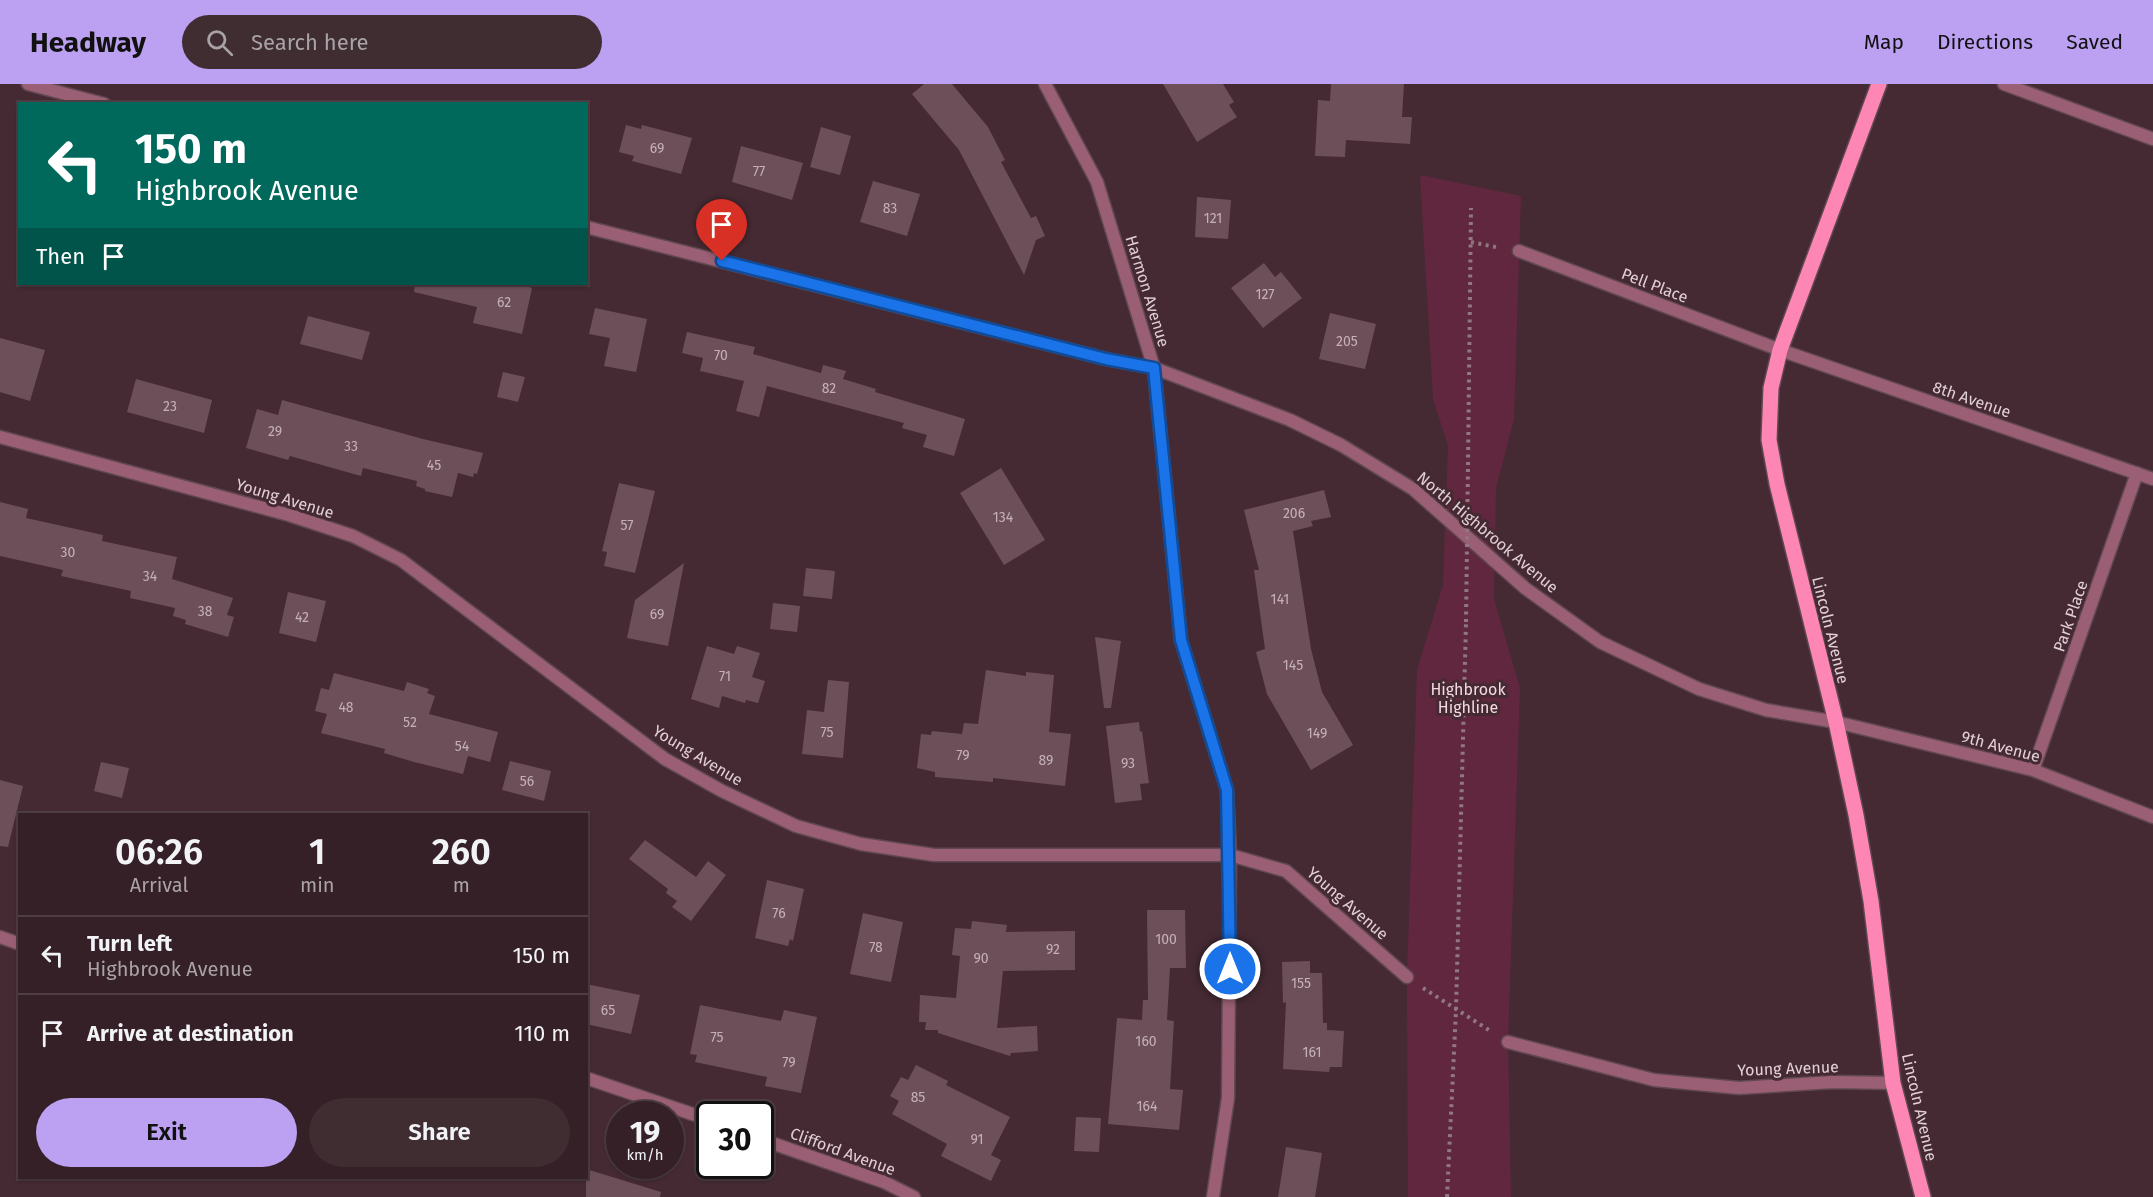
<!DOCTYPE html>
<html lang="en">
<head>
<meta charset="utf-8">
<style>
	:root { --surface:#342026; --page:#3f2d32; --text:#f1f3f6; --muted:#a9a3a7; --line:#4e3e43; --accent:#bca0f2 }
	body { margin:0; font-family:"Fira Sans",sans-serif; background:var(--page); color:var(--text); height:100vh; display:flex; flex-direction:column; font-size:22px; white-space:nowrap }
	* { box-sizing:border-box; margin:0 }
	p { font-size:20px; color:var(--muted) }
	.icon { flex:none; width:33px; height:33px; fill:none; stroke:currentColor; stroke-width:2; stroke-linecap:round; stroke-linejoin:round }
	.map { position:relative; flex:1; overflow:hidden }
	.sheet { position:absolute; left:18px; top:729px; width:570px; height:366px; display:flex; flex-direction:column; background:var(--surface); border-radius:0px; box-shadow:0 2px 4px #0004,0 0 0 2px var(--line) }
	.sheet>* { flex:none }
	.banner { position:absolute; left:18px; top:18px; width:570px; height:183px; border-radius:0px; box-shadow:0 2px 4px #0004,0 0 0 2px var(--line); background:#00695c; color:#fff; overflow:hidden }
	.speed { position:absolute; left:606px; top:1017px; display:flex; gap:12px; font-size:30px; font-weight:700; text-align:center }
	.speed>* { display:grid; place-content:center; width:78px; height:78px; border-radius:50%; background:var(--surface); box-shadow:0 2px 4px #0004,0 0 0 2px var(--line); line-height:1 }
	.speed small { font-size:15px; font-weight:400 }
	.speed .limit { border:3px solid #111; border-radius:9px; background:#fff; color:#111 }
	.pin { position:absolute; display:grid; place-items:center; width:51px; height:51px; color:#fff; margin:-62px -26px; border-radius:50% 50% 50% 0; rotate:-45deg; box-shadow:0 0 6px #0007 }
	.pin .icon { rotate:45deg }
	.me { position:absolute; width:66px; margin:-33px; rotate:0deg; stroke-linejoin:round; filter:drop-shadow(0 0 4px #0008) }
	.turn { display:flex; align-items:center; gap:21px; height:126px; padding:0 18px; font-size:27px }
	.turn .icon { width:78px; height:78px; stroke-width:2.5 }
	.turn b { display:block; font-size:42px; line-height:51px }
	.then { display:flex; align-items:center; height:57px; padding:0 18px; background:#0003; gap:12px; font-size:22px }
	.eta { display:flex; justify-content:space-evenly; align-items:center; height:102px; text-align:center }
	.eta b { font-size:36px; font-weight:600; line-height:42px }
	.primary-button { display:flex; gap:12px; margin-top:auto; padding:12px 18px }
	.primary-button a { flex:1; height:69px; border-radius:36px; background:var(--accent); color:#111; font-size:24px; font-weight:600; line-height:69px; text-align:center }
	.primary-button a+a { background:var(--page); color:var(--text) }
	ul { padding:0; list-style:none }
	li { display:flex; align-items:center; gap:18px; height:78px; padding:0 18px; border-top:2px solid var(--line) }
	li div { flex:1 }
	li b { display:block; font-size:22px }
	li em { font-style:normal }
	header { display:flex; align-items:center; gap:36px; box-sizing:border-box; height:84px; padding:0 30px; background:var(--accent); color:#111 }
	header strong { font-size:28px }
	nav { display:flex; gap:33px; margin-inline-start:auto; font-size:21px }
	.search { width:420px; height:54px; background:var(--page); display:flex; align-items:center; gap:15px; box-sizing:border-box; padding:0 21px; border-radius:33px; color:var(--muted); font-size:22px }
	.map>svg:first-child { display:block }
	.green { fill:#61273f }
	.building { fill:#6d4f59 }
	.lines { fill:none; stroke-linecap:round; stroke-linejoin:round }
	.minor-casing { stroke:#614850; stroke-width:15 }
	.primary-casing { stroke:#614850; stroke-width:18 }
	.path { stroke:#8f787f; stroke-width:4; stroke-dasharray:3 4.5; stroke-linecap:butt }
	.minor { stroke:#9a5f74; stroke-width:12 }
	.primary { stroke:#fe86b4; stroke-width:15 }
	.path-bridge { stroke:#8f787f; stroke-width:4; stroke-dasharray:3 4.5; stroke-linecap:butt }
	.route-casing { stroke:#114b97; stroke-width:15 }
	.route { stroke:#1a73e8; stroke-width:10 }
	.labels { text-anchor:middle; stroke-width:6; stroke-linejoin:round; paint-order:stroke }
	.number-label { font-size:14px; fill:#c5b0b7 }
	.street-label { font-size:16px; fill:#e2d0d6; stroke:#452a33 }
	.park-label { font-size:16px; fill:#f3d9e1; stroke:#452a33 }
</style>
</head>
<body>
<header>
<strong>Headway</strong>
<div class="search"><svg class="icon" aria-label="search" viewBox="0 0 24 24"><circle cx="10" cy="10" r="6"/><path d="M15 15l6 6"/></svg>Search here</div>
<nav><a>Map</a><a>Directions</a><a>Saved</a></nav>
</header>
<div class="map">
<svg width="2153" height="1113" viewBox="0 0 2153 1113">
	<rect width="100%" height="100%" fill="#452a33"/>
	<!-- green -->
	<path class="green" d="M1420 91 1521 112 1514 335 1496 404 1494 515 1520 604 1508 958 1511 1113H1408L1407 893 1417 586 1443 501 1448 362 1433 315Z"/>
	<!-- building -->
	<path class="building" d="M924 0H952L988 43 1005 76 1001 78 1031 134 1036 132 1045 152 1036 156 1024 191 959 66 912 10Z
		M1163 0H1223L1234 18 1229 21 1237 33 1197 58Z
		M1331 0H1404L1402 33H1412L1410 60 1346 56 1345 73 1315 72 1318 16 1330 17Z
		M626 41 641 45 642 41 692 54 681 90 632 77 634 72 619 68Z
		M821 43 851 52 840 91 810 83Z
		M741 62 803 79 792 116 732 98Z
		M873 97 920 110 907 152 860 138Z
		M1197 113 1231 116 1228 155 1195 153Z
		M1264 179 1275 193 1281 188 1302 214 1263 244 1231 204Z
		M415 200H519L532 204 522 250 473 239 477 223 414 208Z
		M595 224 647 235 636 288 604 282 610 254 589 250Z
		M1330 229 1376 240 1365 285 1319 275Z
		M308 232 370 248 362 276 300 260Z
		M687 248 755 263 753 270 821 289 823 281 846 287 843 295 876 305 875 308 965 335 954 372 923 363 927 351 902 344 904 339 767 302 759 333 736 327 744 297 700 287 703 274 682 269Z
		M0 254 45 266 30 317 0 308Z
		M503 288 525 293 518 318 497 313Z
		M136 295 212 316 204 349 127 328Z
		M282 316 423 355 483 369 477 390 474 389 473 393 458 389 452 413 425 407V405L416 402 417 397 363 384 361 392 290 372 288 376 246 364 257 325 278 331Z
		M1001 384 1045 456 1004 481 960 409Z
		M619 399 655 407 635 489 604 482 607 468 602 467Z
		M1324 406 1331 433 1311 437 1313 442 1293 447 1311 565 1322 608 1353 661 1311 686 1267 610 1256 568 1265 565 1254 486H1259L1244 426Z
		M0 418 28 425 26 434 103 451 102 457 177 473 172 495 233 514 227 531 234 533 228 553 185 540 186 536 173 532 175 524 130 514 131 507 61 492 63 486 0 472Z
		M684 479 668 562 627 554 635 516Z
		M806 484 835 487 832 515 803 512Z
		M288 508 326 517 316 558 279 549Z
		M773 519 800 522 797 548 770 545Z
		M1095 553 1121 557 1111 624H1104Z
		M707 562 734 570 737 562 760 569 752 593 765 597 758 619 746 616 745 619 722 612 719 624 691 615Z
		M986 586 1026 592V588L1054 591 1049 648 1071 650 1065 702 993 694V698L935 693V688L917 684 921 650 931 651 932 647 962 650 964 639 978 640Z
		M334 589 404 607 407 598 429 605 427 609 435 612 429 630 498 648 490 678 468 672 463 690 414 678 384 669 385 665 321 649 327 630 315 627 321 604 329 606Z
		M828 596 849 598 843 674 802 670 807 626 824 628Z
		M1139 638 1140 648 1142 647 1149 699 1140 700 1142 716 1115 719 1106 642Z
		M510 677 551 687 544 717 502 706Z
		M101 678 129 684 122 714 94 707Z
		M0 696 23 702 8 763 0 762Z
		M645 756 696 793 708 777 726 791 691 837 672 823 677 817 666 809 668 805 629 775Z
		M767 796 804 805 793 857 790 855 788 862 755 854Z
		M1147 826H1185L1186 884H1170L1167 936 1174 937 1170 1005 1183 1006 1179 1046 1108 1040 1117 934 1142 936 1143 916H1148Z
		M863 829 903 838 891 898 850 890Z
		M972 837 1007 841 1006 848 1075 847V886L1003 887 997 944 1037 942 1038 967 1011 969 1010 972 938 949V946H925L926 938H919L920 911 956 914 960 872 952 871 955 844 971 845Z
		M1310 877V889H1322L1323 939H1327V946L1344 947 1342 983H1330L1329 988 1283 985 1286 918 1283 919 1282 878Z
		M586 900 640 911 631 950 586 940Z
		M700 921 781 937 784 926 817 933 801 1009 765 1002 767 993 695 978 697 971 690 970Z
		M916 981 948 997 946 1001 1010 1033 991 1071 1001 1076 991 1097 941 1072 947 1060 892 1030 899 1017 890 1012 901 993 908 996Z
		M1076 1033 1101 1034 1099 1068 1074 1067Z
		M1286 1063 1322 1069 1315 1113H1278Z
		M586 1085 661 1108 660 1113H586Z"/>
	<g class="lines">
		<defs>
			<path id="minor" d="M28 0 104 20
				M1045 0 1097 98 1154 284 1181 556 1227 706 1230 771 1228 1014 1213 1113
				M2004 0 2153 55
				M586 143 1106 275 1154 284 1290 336 1341 361 1413 405 1525 504 1600 558 1699 605 1766 626 1836 638 2033 686 2153 733
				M1519 167 1780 266 2153 395
				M0 353 289 431 353 452 401 476 665 675 722 707 796 742 861 760 934 771H1230L1286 787 1407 893
				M2033 686 2137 389
				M0 853 20 860
				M1508 958 1654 996 1739 1004 1833 998 1893 999
				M586 994 710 1036
				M760 1055 884 1098 914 1113"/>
			<path id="primary" d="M1879 0 1780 266 1771 304 1769 356 1777 400 1836 638 1856 731 1871 817 1893 999 1923 1113"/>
		</defs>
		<!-- minor casing -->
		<use href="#minor" class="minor-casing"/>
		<!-- primary casing -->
		<use href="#primary" class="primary-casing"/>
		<!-- path -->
		<path class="path" d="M1471 158 1500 164
			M1468 381 1471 124
			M1423 904 1492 948
			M1447 1113 1456 926 1466 538"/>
		<!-- minor -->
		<use href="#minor" class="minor"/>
		<!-- primary -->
		<use href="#primary" class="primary"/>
		<!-- path-bridge -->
		<path class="path-bridge" d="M1466 538 1468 381"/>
	</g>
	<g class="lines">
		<defs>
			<path id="route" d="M722 177 1106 275 1154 284 1181 556 1227 706 1230 885"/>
		</defs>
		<!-- route casing -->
		<use href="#route" class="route-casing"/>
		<!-- route -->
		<use href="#route" class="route"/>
	</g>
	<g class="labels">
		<!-- number labels -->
		<g class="number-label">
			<text x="657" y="69">69</text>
			<text x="759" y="92">77</text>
			<text x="890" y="129">83</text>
			<text x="1213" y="139">121</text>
			<text x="1265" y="215">127</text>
			<text x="504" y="223">62</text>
			<text x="1347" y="262">205</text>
			<text x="721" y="276">70</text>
			<text x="829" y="309">82</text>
			<text x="170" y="327">23</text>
			<text x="275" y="352">29</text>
			<text x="351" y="367">33</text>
			<text x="434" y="386">45</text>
			<text x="1294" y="434">206</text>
			<text x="1003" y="438">134</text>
			<text x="627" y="446">57</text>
			<text x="68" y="473">30</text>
			<text x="150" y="497">34</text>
			<text x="1280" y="520">141</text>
			<text x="205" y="532">38</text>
			<text x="657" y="535">69</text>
			<text x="302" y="538">42</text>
			<text x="1293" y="586">145</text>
			<text x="725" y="597">71</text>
			<text x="346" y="628">48</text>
			<text x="410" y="643">52</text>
			<text x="827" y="653">75</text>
			<text x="1317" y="654">149</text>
			<text x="462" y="667">54</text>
			<text x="963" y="676">79</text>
			<text x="1046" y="681">89</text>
			<text x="1128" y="684">93</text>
			<text x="527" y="702">56</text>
			<text x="779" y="834">76</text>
			<text x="1166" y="860">100</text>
			<text x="876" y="868">78</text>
			<text x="1053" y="870">92</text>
			<text x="981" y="879">90</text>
			<text x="1301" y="904">155</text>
			<text x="608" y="931">65</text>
			<text x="717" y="958">75</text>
			<text x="1146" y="962">160</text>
			<text x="1312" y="973">161</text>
			<text x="789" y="983">79</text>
			<text x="918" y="1018">85</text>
			<text x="1147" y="1027">164</text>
			<text x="977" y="1060">91</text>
		</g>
		<!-- street labels -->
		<g class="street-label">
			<text transform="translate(1655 201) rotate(21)" y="6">Pell Place</text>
			<text transform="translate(1148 207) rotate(73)" y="6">Harmon Avenue</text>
			<text transform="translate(1972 315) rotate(19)" y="6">8th Avenue</text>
			<text transform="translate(285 414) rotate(17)" y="6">Young Avenue</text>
			<text transform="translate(1488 448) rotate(40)" y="6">North Highbrook Avenue</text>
			<text transform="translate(2070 532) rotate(-71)" y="6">Park Place</text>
			<text transform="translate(1831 546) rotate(76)" y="6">Lincoln Avenue</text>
			<text transform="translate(2001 662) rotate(15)" y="6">9th Avenue</text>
			<text transform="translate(698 671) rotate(31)" y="6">Young Avenue</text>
			<text transform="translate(1348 819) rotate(41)" y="6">Young Avenue</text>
			<text transform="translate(1788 984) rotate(-2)" y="6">Young Avenue</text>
			<text transform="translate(1920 1023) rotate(77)" y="6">Lincoln Avenue</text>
			<text transform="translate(843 1067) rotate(20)" y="6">Clifford Avenue</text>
		</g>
		<!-- park labels -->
		<g class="park-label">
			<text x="1468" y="611">Highbrook<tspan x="1468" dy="18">Highline</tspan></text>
		</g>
	</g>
</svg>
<div class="speed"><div>19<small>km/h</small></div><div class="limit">30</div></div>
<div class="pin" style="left:722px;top:177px;background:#d93025"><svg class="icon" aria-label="arrive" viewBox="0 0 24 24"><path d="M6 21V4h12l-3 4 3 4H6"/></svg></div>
<svg class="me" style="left:1230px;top:885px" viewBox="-20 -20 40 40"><circle r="17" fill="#1a73e8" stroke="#fff" stroke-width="3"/><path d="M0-11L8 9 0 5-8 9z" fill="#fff"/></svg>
<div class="banner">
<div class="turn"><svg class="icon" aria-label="left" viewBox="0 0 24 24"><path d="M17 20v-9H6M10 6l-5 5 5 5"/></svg><div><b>150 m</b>Highbrook Avenue</div></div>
<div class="then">Then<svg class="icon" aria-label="arrive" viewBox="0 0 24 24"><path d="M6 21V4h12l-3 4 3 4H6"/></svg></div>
</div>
<section class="sheet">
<div class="eta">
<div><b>06:26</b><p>Arrival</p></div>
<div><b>1</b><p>min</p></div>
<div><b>260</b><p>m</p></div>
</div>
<ul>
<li><svg class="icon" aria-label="left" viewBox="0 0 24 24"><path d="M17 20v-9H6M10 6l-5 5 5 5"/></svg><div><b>Turn left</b><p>Highbrook Avenue</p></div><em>150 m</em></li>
<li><svg class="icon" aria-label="arrive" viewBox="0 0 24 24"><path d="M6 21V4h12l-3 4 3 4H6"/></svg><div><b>Arrive at destination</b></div><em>110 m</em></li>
</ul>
<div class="primary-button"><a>Exit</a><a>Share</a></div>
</section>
</div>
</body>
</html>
